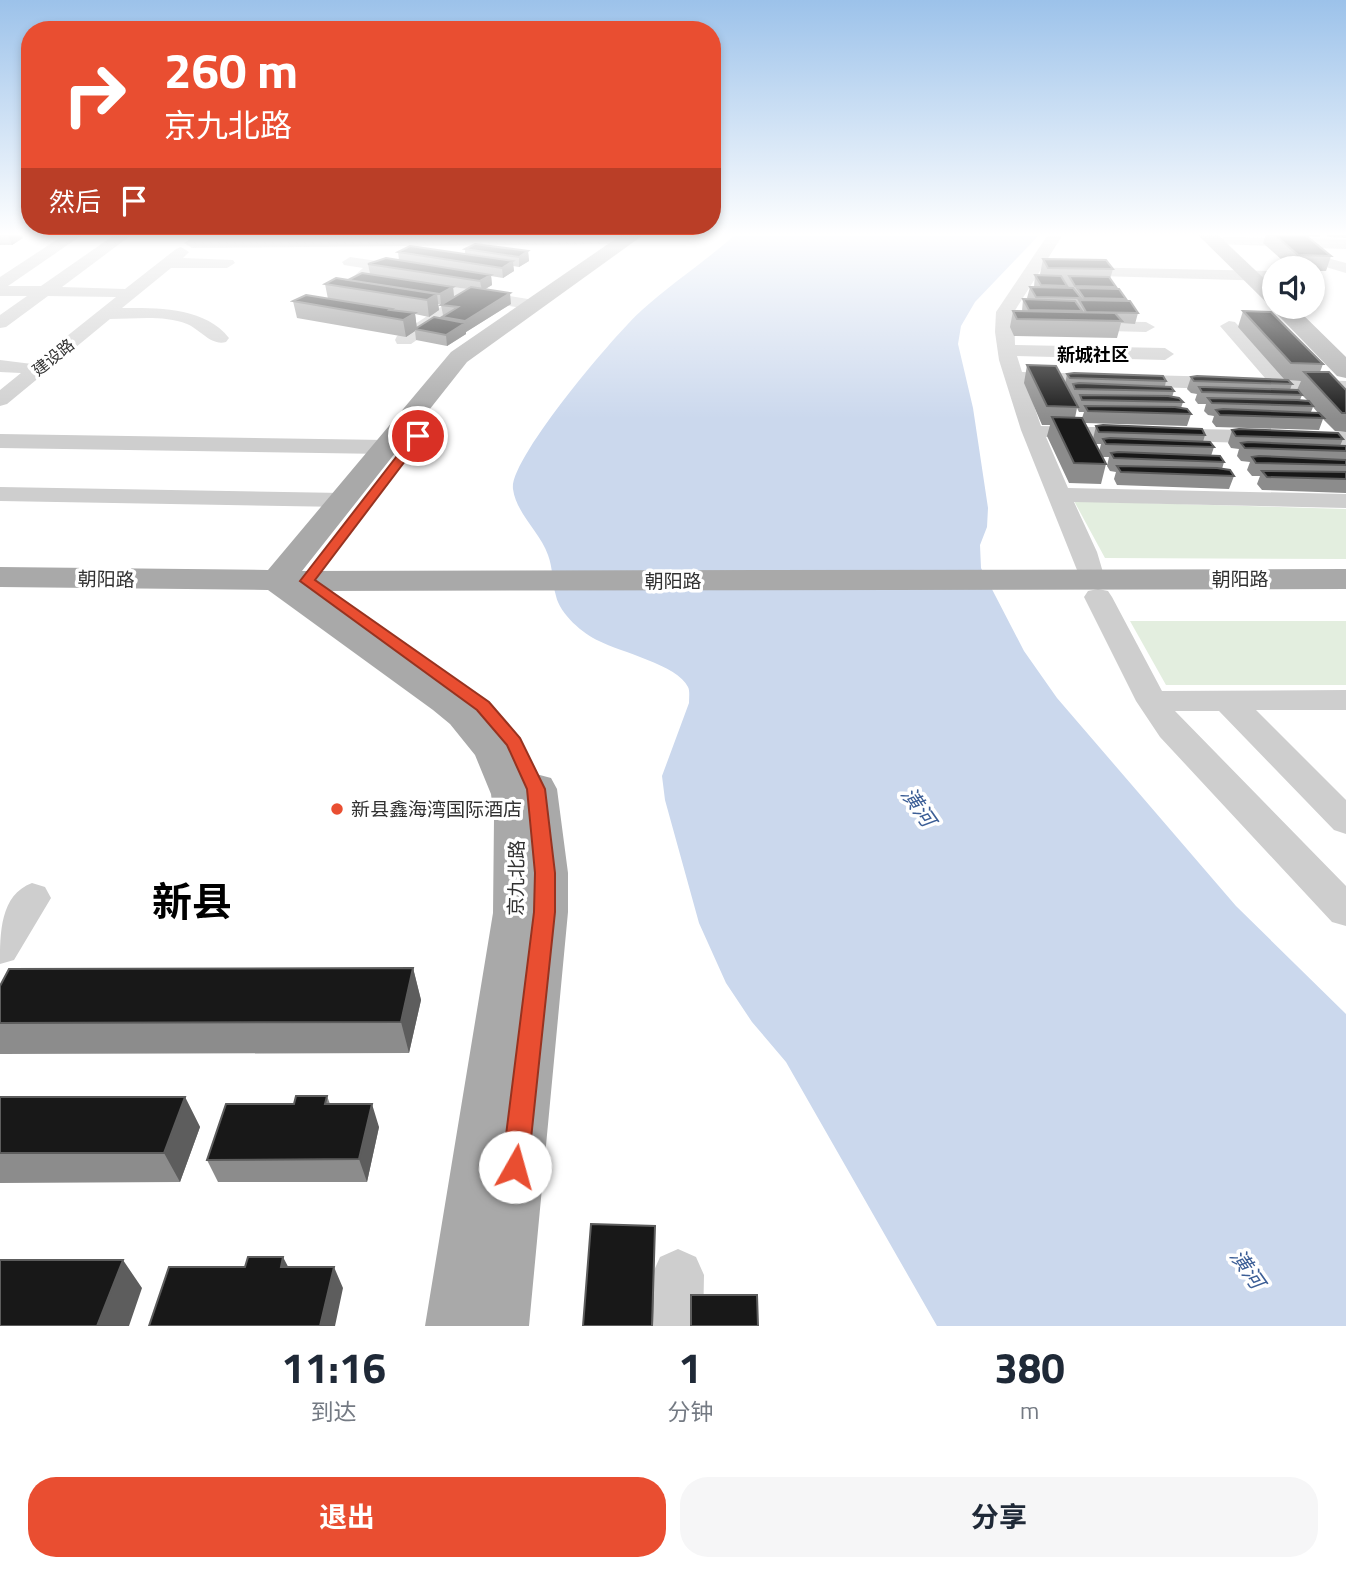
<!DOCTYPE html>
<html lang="zh">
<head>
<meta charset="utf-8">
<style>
	:root { --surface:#fff; --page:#f6f6f7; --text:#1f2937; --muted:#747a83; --accent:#e94e31 }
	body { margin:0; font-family:"Titillium Web","Noto Sans SC",sans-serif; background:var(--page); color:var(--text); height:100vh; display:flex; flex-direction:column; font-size:26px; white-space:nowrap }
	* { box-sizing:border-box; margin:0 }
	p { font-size:23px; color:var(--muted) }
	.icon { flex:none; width:38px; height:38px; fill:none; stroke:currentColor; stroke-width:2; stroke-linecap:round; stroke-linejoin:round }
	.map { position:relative; height:1326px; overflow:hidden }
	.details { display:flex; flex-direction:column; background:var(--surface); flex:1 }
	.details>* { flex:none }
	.guide { position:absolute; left:21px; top:21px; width:700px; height:214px; border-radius:28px; box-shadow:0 4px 10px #0003; background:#e94e31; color:#fff; overflow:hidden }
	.fabs { position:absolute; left:1262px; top:256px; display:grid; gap:14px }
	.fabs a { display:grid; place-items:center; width:63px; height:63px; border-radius:50%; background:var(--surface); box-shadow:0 4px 10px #0003; font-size:35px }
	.pin { position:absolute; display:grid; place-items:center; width:60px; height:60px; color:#fff; margin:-30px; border:4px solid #fff; border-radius:50%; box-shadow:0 2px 7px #0007 }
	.me { position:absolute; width:77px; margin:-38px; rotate:7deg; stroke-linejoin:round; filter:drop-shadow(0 0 5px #0008) }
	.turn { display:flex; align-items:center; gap:24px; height:147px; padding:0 28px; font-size:32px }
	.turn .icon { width:91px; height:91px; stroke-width:2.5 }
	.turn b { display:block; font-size:49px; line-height:60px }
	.then { display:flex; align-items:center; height:66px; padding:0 28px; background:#0003; gap:14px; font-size:26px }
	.eta { display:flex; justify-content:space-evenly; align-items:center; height:119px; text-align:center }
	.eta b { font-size:42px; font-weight:700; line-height:49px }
	.cta { display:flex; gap:14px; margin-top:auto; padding:14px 28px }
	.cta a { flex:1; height:80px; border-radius:28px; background:var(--accent); color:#fff; font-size:28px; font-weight:700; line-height:80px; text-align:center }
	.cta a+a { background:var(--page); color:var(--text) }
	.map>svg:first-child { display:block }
	.green { fill:#e3eedf }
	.water { fill:#cbd8ed }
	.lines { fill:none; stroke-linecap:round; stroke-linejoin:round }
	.minor { fill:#cecece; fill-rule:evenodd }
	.major { fill:#a9a9a9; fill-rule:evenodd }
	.wall { fill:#8c8c8c; fill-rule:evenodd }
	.shaded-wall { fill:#5d5d5d }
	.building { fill:#181818; stroke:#5d5d5d; stroke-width:2 }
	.route { fill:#e94e31; stroke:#973320; stroke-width:2 }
	.poi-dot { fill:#e94e31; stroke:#fff; stroke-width:2.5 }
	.labels { text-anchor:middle; stroke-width:7; stroke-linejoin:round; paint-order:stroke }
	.far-street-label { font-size:16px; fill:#313131; stroke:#fff }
	.far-neighbourhood-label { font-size:18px; font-weight:bold; fill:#000; stroke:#fff }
	.street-label { font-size:19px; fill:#313131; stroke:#fff }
	.poi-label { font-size:19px; fill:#313131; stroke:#fff; text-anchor:start }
	.water-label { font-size:21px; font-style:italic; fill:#3c5e96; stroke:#fff }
	.near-town-label { font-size:40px; font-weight:bold; fill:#000; stroke:#fff }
</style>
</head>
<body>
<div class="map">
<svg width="1346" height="1326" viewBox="0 0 1346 1326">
	<rect width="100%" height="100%" fill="#fff"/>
	<!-- green -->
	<path class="green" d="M1074 501 1346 509V559L1105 558Z
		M1130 621H1346V685H1166Z"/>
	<!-- water -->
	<path class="water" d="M737 233H1041L975 302 961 326 958 344 973 408 988 508 987 527 980 545 981 568 1024 651 1057 698 1236 906 1346 1014V1326H937L786 1062 752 1022 726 983 699 923 665 800 662 776 689 703C689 697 690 691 688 687 678 665 620 652 599 641 583 634 560 614 556 596 552 582 553 568 548 555 540 532 516 513 513 489 509 459 616 333 642 310 672 283 706 261 737 233Z"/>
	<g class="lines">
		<!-- minor -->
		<path class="minor" d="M67 233H85L8 286H41L117 233H134L62 287 125 289 176 249 181 247 189 252 183 258 233 260 235 263 227 268H171L122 308C158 308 205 307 229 338L226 342C211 346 201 330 187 324 164 315 135 319 110 319L7 404 0 406V390L21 373 0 372V360L32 364 116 297 48 296 6 327 0 328V315L27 296H0V277Z
			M1049 233H1064L1014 312 1015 345 1165 348 1174 354 1165 360 1017 356 1022 372 1265 378 1220 326 1229 321 1235 322 1287 379 1346 381V393L1026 383 1041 426 1346 432V446L1046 437 1068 488 1346 494V508L1074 502 1097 552 1105 579 1101 585 1092 587 1083 585 1021 430 999 360 995 332 996 312Z
			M626 237 631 238 633 241 631 244 192 248 184 243 192 238Z
			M1224 237 1346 239V249L1317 248 1331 259 1346 263V273L1319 265 1297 247 1219 244 1217 241Z
			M350 257 384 262 386 265 375 274 534 300 543 305 534 310 474 300 411 344H397L395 340 397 336 456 297 355 280 353 277 363 268 344 265 342 262Z
			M1071 267 1274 271V281L1065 275 1063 272Z
			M1079 321 1146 322 1155 327 1146 332 1073 330 1070 326Z
			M0 434 385 440 393 442 396 447 393 452 385 454 0 448Z
			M0 487 343 493 351 495 355 500 351 505 343 507 0 501Z
			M1098 589 1108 591 1112 597 1162 691 1346 690V710H1256L1346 800V834L1334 830 1219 711H1175L1346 886V926L1332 922 1160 737 1136 701 1084 597 1088 591Z
			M32 883 45 887 51 898 14 960 0 964C0 933 0 895 32 883Z
			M678 1249 696 1257 704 1275 703 1326H651L652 1275 660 1257Z"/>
		<!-- major -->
		<path class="major" d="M624 233H646L467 362 302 571 1346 569V589L313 591 478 706 507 740 526 777 536 774 551 778 557 789 568 873V912L529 1326H425L493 913 494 819 491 794 475 755 450 724 433 710 268 590 0 587V567L268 570 451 352Z
			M1196 233H1216L1274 288V306H1294L1346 357V378L1337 376 1274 311 1272 305 1267 303Z"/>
	</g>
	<!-- wall -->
	<path class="wall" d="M0 233 23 238 12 245H0Z
		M1249 233H1321L1320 237 1307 236 1331 256 1326 271H1312V268H1291L1263 243 1266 235H1251Z
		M1323 233H1346V238L1328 237Z
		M465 249 528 251 529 261 519 267 513 266 514 271 503 278 491 276 492 285 485 289 511 304 466 332V334L447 346 416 340 415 331 406 337 297 318 293 301 328 299 325 284 348 280 370 274 368 264 399 260 398 252 465 254ZM453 287 467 289 454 297ZM438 304 441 305 443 315 444 316 442 317V319L417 328 415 314 429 317 439 310Z
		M1043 259 1113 269 1110 279 1116 287V289L1126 299V301L1138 313 1135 324 1121 323 1117 338 1014 336 1010 327 1013 311H1022L1023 299 1029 300 1027 298 1030 287H1034L1035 275H1041L1040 274Z
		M1243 311 1323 364 1320 372 1346 390V432L1335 431 1323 419 1319 430 1216 427 1212 422 1214 416 1208 415 1204 411 1206 404H1198L1195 400 1197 394 1191 393 1187 389 1191 377 1284 379 1238 327ZM1289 380 1301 381 1297 390 1302 394 1290 390 1292 384ZM1302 395 1308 401 1300 400ZM1313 407 1318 413 1311 412Z
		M1027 365 1065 384 1067 374 1166 381 1165 386 1174 391 1172 397 1183 402 1181 408 1191 414 1187 426 1085 423 1082 418 1084 412H1079L1077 408 1075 418 1106 464 1101 484 1069 483 1047 436 1050 425H1042L1024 383Z
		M1096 426 1205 435 1203 442 1214 447 1211 456 1224 462 1222 469 1234 476 1229 489 1117 485 1114 479 1116 472 1110 471 1107 466 1109 457H1102L1099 452 1101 444H1096L1093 439Z
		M1232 430 1343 439 1340 446 1346 451V493L1262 490 1257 484 1260 476H1252L1247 470 1250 462 1241 461 1237 456 1239 449 1231 448 1228 443Z
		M413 968 421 1000 409 1053 0 1054V986Z
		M327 1096 330 1104 379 1127 367 1182H218L207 1160 294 1104Z
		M0 1097H185L200 1127 180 1182 0 1183Z"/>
	<!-- shaded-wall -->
	<path class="shaded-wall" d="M12 233H21L23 238 12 245 8 235Z
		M528 251 529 261 519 267V257Z
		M513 261 514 271 503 278 502 268Z
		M491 275 492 285 482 291 480 281Z
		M453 287 454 297 441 305 440 294Z
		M510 293 511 304 466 332V334L447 346 446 335 465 323V321Z
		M437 294 439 310 429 317 427 300Z
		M415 313 417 330 415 329V331L406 337 403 320Z
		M413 968 421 1000 409 1053 401 1022Z
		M185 1097 200 1127 180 1182 164 1153Z
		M372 1104 379 1127 367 1182 359 1159Z
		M655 1226 653 1326H652Z
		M283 1257 294 1278 281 1267Z
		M123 1260 142 1288 129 1326H97Z
		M334 1267 343 1288 335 1326H320Z"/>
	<!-- building -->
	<path class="building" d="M0 233H12L8 235H0Z
		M1273 233H1303L1331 256 1298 255Z
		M475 244 528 251 519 257 465 249Z
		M410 246 513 261 502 268 398 252Z
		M386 258 491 275 480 281 368 264Z
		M1043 259 1106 260 1113 269 1048 268Z
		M362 273 453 287 440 294 348 280Z
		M1035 275 1061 276 1067 286 1041 285Z
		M1069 276 1109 277 1116 287 1075 286Z
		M336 278 437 294 427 300 325 284Z
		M471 287 510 293 465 321 442 317 458 307 441 305Z
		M1030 287 1073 288 1081 298 1036 297Z
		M1077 288 1119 289 1126 299 1084 298Z
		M306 295 392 309 390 310 415 313 403 320 293 301Z
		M1023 299 1075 301 1082 311 1029 310Z
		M1079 300 1130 301 1138 313 1086 312Z
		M1013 311 1115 313 1122 321 1017 319Z
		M1243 311 1271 312 1323 364 1291 363Z
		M434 317 465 323 446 335 415 329Z
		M1027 365 1056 366 1078 407 1047 406Z
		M1304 372H1329L1346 390V413H1342Z
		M1074 373 1163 376 1166 381 1070 378 1067 374Z
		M1197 376 1288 380 1292 384 1194 381 1191 377Z
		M1079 383 1171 387 1174 391 1075 389 1073 384Z
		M1199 387H1205L1298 390 1302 395 1202 392Z
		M1080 395 1168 396 1179 398 1183 402 1082 400Z
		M1208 398 1297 400 1309 401 1313 406 1212 403Z
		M1085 406 1175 407 1187 409 1191 414 1088 411Z
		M1223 409 1319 413 1324 418 1220 415 1216 410Z
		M1052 417 1082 418 1106 464 1074 463Z
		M1103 425 1202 429 1205 435 1099 432 1096 426Z
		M1239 429 1338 433 1343 439 1236 436 1232 430Z
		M1110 438 1210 442 1214 447 1106 444 1103 439Z
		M1248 442 1346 446V451L1245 448 1241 443Z
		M1118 452 1220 456 1224 462 1114 458 1111 453Z
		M1259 456 1346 460V465L1256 463 1252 457Z
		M1117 466 1217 468 1230 470 1234 476 1121 472Z
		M1262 471 1346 472V479L1267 477Z
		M413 968 401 1022 0 1023V986L9 969Z
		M296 1096H327L325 1104H372L359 1159 207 1160 226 1104H294Z
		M0 1097H185L164 1153H0Z
		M591 1224 655 1226 652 1326H583Z
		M248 1257H283L281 1267H334L320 1326H149L169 1267H245Z
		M0 1260H123L97 1326H0Z
		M691 1295H757L758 1326H691Z"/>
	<!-- sky -->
	<linearGradient id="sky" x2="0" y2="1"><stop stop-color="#9cc2ea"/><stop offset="0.56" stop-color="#fff"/><stop offset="1" stop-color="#fff" stop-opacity="0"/></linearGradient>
	<rect width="1346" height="419" fill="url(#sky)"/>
	<!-- route -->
	<path class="route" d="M414 434 424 436 315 580 489 702 520 738 545 789 555 873V912L528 1167 524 1176 515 1179 506 1176 502 1167 534 912 535 873 527 789 507 745 477 710 300 581Z"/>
	<!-- markers -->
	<circle class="poi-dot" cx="337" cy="809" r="7"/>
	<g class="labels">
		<!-- far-street labels -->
		<g class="far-street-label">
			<text transform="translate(53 357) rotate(-39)" y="6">建设路</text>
		</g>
		<!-- far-neighbourhood labels -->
		<g class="far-neighbourhood-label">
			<text x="1093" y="361">新城社区</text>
		</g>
		<!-- street labels -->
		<g class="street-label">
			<text transform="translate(106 579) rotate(1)" y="7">朝阳路</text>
			<text x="1240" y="586">朝阳路</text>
			<text x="673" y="588">朝阳路</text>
			<text transform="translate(516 878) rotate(-89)" y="7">京九北路</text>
		</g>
		<!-- poi labels -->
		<g class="poi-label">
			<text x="351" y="816">新县鑫海湾国际酒店</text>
		</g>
		<!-- water labels -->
		<g class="water-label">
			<text transform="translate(918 807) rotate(55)" y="7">潢河</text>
			<text transform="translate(1247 1269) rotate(55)" y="7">潢河</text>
		</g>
		<!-- near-town labels -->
		<g class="near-town-label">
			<text x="192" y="916">新县</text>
		</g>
	</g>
</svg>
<div class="fabs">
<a><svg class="icon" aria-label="sound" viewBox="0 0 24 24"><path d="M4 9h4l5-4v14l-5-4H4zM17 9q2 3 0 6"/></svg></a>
</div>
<div class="pin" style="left:418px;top:436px;background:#d93025"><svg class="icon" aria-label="arrive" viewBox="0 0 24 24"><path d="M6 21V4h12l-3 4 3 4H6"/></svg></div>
<svg class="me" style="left:515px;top:1167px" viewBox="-20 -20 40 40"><circle r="19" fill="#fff"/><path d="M0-13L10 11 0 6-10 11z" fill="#e94e31"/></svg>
<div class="guide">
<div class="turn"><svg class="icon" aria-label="right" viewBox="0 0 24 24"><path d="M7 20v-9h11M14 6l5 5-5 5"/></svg><div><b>260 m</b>京九北路</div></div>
<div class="then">然后<svg class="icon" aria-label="arrive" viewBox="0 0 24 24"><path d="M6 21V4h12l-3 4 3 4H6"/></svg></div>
</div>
</div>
<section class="details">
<div class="eta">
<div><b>11:16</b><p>到达</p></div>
<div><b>1</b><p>分钟</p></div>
<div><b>380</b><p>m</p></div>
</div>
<div class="cta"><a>退出</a><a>分享</a></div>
</section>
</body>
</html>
